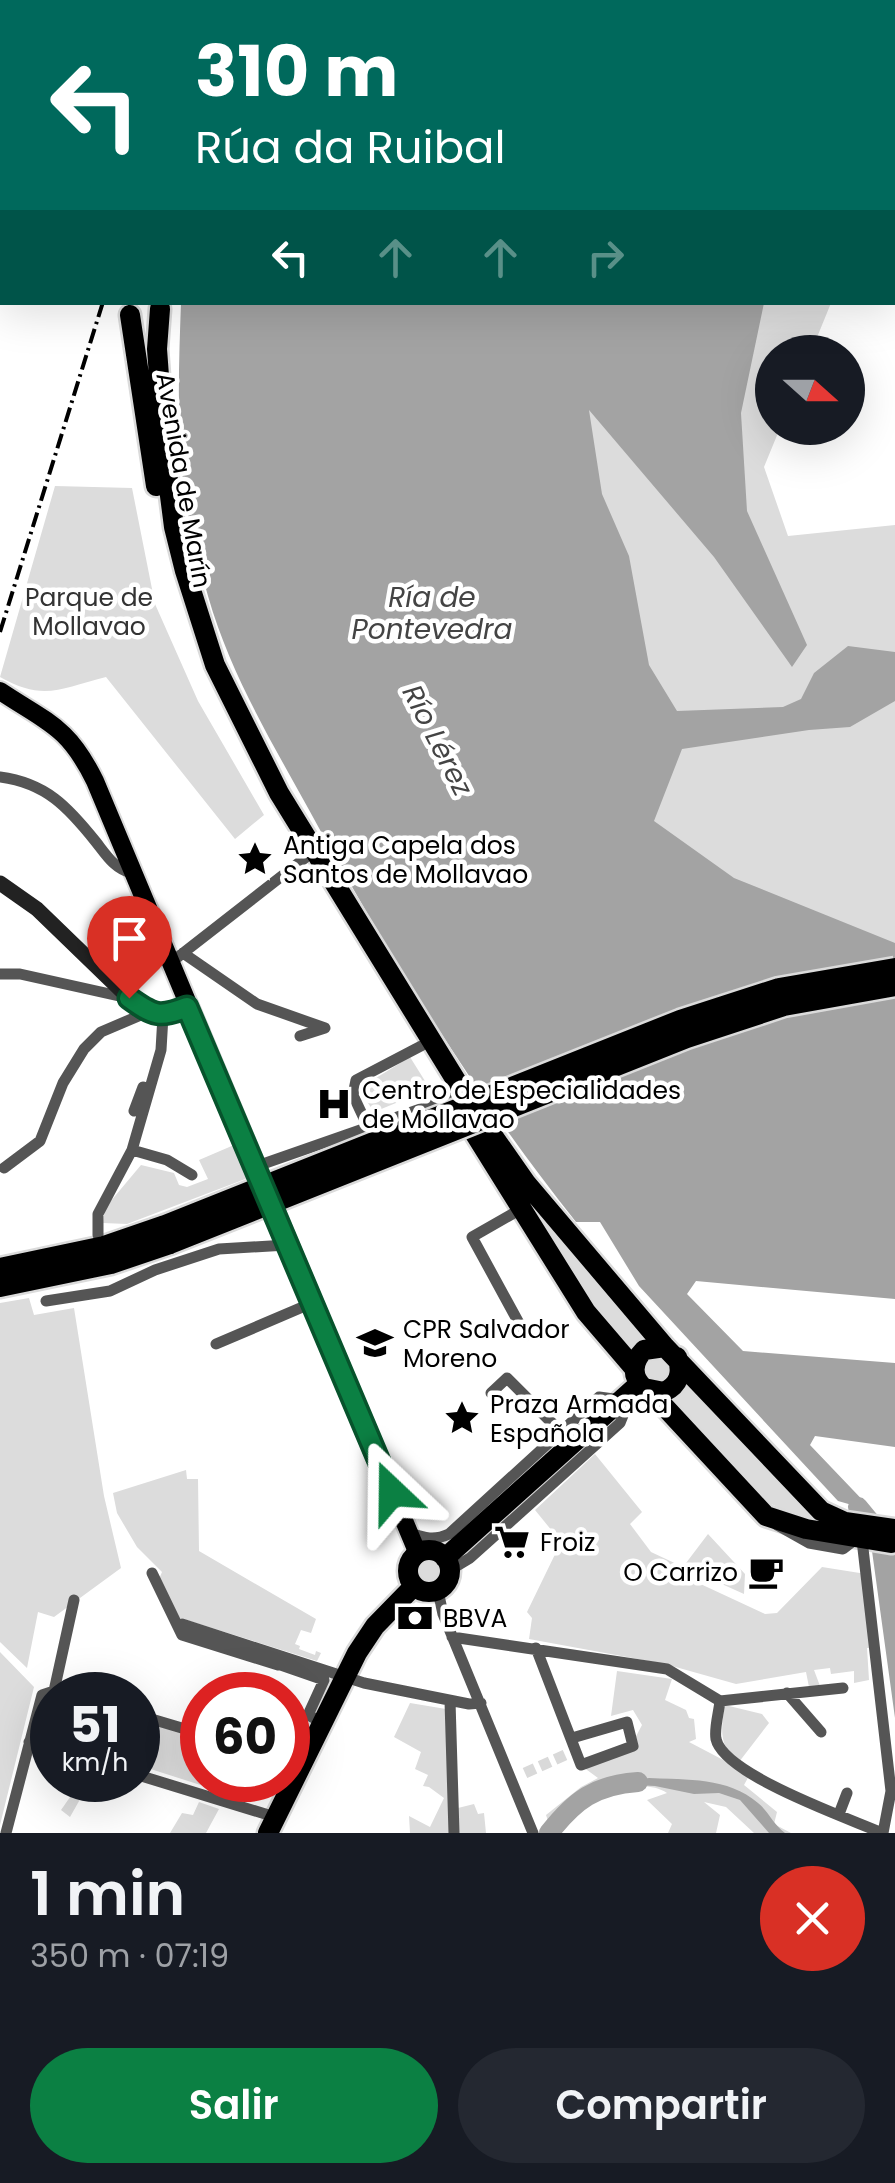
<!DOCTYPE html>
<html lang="es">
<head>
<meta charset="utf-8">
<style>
	:root { --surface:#171b24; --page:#242831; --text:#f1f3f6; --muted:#9ea1a6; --accent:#0b8043 }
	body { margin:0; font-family:Poppins,sans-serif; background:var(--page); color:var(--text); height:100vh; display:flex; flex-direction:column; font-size:38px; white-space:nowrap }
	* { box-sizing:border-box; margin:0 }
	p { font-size:32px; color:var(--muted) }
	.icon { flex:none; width:55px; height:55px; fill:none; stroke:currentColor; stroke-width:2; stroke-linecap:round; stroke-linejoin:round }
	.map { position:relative; height:1833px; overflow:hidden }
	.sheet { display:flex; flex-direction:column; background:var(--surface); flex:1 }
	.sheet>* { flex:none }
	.top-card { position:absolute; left:0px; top:0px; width:895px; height:305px; box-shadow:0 10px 40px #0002; background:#00695c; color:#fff; overflow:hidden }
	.needle { width:65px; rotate:111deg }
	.buttons { position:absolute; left:755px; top:335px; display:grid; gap:20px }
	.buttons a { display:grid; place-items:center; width:110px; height:110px; border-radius:50%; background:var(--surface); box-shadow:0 10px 40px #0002; font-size:50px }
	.speed { position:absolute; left:30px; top:1672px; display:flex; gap:20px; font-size:50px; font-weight:700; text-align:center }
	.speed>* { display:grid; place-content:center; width:130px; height:130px; border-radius:50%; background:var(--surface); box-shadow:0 10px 40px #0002; line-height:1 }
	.speed small { font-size:25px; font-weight:400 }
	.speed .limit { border:15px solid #d22; background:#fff; color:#111 }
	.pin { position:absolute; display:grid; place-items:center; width:85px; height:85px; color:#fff; margin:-102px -42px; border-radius:50% 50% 50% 0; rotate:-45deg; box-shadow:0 0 10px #0007 }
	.pin .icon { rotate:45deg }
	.me { position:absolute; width:110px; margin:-55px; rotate:337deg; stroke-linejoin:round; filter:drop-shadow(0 0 8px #0008) }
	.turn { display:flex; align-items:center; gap:35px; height:210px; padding:0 30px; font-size:45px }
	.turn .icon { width:130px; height:130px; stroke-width:2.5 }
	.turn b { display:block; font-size:70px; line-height:85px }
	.lanes { display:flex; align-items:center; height:95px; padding:0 30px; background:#0003; justify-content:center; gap:50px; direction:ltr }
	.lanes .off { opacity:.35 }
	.round { display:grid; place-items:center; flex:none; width:105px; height:105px; border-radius:52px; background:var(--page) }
	.summary { display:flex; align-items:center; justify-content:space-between; height:170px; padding:0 30px }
	h1 { font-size:60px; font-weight:600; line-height:75px }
	.cta { display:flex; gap:20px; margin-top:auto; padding:20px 30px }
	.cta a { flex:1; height:115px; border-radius:60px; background:var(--accent); color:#fff; font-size:40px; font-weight:600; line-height:115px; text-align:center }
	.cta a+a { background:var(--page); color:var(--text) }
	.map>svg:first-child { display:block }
	.green { fill:#dcdcdc }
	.water { fill:#a3a3a3 }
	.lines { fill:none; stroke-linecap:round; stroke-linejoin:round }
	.river { stroke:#a3a3a3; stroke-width:20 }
	.street-tunnel { stroke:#d9d9d9; stroke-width:11; stroke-dasharray:11 5.5; stroke-linecap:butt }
	.primary-casing { stroke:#dbdbdb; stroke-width:22 }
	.highway-casing { stroke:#dbdbdb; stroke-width:25 }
	.street { stroke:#555; stroke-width:11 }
	.secondary { stroke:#222; stroke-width:15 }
	.primary { stroke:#000; stroke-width:18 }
	.highway { stroke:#000; stroke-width:20 }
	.rail { stroke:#000; stroke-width:4; stroke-dasharray:15 5 2.5 5; stroke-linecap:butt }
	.highway-bridge-casing { stroke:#dbdbdb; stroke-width:25; stroke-linecap:butt }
	.highway-bridge { stroke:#000; stroke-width:20 }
	.route-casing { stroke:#07532c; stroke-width:25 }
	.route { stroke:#0b8043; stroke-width:18 }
	.labels { text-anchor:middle; stroke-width:9; stroke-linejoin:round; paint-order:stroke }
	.street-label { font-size:25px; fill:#000; stroke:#fff }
	.park-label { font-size:25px; fill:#333; stroke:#fff }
	.poi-label { font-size:25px; fill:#000; stroke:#fff; text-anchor:start }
	.water-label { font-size:28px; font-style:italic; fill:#444; stroke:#fff }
</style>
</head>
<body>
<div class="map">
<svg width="895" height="1833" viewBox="0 0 895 1833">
	<rect width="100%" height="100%" fill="#fff"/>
	<!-- green -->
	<path class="green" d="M396 303H831L811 352H772V428H780L764 467 788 536 895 525V1146L750 1114Z
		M55 486 132 488 155 604 198 701 264 815 235 839 106 677C61 688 44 702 0 677Z
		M410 1057 430 1089 374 1112 362 1094 363 1086Z
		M490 1140 654 1338 630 1354 571 1276Z
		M234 1145 248 1178 127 1224 103 1223 105 1208 141 1165 174 1173 179 1185 187 1187 208 1179 199 1160Z
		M29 1298 34 1315 74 1308 104 1496 121 1568 54 1617 38 1612 27 1668 0 1642V1303Z
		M646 1369a12 12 0 1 1 24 0a12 12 0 1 1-24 0Z
		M688 1380 837 1525 805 1520 767 1502 667 1398Z
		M595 1454 642 1512 630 1524 651 1552 683 1567 708 1534 745 1574 744 1594 684 1567 679 1574 765 1614 777 1613 822 1567 866 1574 875 1648H867L869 1680 854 1683V1671L831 1674 830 1668 814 1670 820 1686 809 1687 806 1672 736 1684 665 1664 529 1639 532 1618 527 1612 561 1542 535 1510Z
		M186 1470 187 1479H198L199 1551 316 1619 311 1633 301 1630 295 1644 300 1646 299 1649 315 1655 316 1651 321 1653 317 1661 177 1617 159 1579 162 1572 137 1547 117 1513 113 1493Z
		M419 1572a11 11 0 1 1 22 0a11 11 0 1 1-22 0Z
		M0 1652 34 1687 0 1825Z
		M617 1671 672 1679 665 1700 686 1710 689 1718 694 1719 696 1739 689 1742 750 1774 744 1785 777 1812 774 1824 791 1833H754L726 1807 704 1802 720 1815 716 1833H668L672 1824 647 1800 667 1793C646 1779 609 1789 589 1803 579 1810 570 1824 561 1833H552L546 1815 581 1787 598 1778 583 1767 633 1742 642 1725 633 1710 611 1716Z
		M410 1703 446 1709 451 1833H410L409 1816 430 1827 444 1798 429 1787 423 1786 428 1775 415 1769 421 1752 394 1737Z
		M725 1705 762 1714 769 1723 739 1762C718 1747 721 1728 725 1705Z
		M138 1719 202 1739V1780H245L235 1796 138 1765Z
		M82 1780H91L70 1817 61 1810Z
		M199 1802 219 1809 206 1833H170L182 1813 193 1815Z
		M474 1804 478 1814 484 1813 486 1833H458V1808Z"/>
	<!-- water -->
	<path class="water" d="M206 0H528L529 2H206Z
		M181 303H764L741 413 747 511 807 645 792 667 714 557 589 410 602 494 629 556 649 665 677 711 783 707 801 699 814 673 848 646 895 652V701L850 727 809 730 682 749 654 821 734 878 895 943V1299L696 1281 687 1294 743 1351 895 1363V1447L815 1436 810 1445 873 1511 838 1501 639 1286 600 1222H576C474 1094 387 953 308 808 270 739 230 673 208 596 197 556 185 511 182 470 177 414 179 358 181 303Z
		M872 1551 895 1553V1718Z
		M649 1778C687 1780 728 1777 758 1803 769 1812 773 1824 785 1833H769L740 1800 719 1793 694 1794 655 1786 615 1784Z"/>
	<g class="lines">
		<!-- river -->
		<path class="river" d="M858 1507 881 1535
			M549 1833C575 1800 595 1785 638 1782"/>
		<!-- street-tunnel -->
		<path class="street-tunnel" d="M525 1773 565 1755"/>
		<defs>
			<path id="primary" d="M103 2 104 0
				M0 205 2 201
				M0 691C48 723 68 726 95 781L418 1554"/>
			<path id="highway" d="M192 2V0
				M160 309 157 349 165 457 174 527 185 571 215 665 279 793 468 1100 526 1183 665 1347 821 1511 845 1522 895 1529
				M130 315 156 486
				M470 1126 586 1312 634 1368
				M0 1268 104 1246 165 1225
				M0 1287 111 1264 170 1244
				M665 1347 644 1350C632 1362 631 1377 644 1388L664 1392C679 1385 683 1373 677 1357
				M650 1391 766 1516 806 1529 891 1543
				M408 1571a21 21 0 1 1 42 0a21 21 0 1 1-42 0Z
				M445 1558 639 1384
				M268 1833 357 1653 375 1626 414 1586"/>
		</defs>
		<!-- primary casing -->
		<use href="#primary" class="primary-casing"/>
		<!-- highway casing -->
		<use href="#highway" class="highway-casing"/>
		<!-- street -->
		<path class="street" d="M819 0 821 2
			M892 113 895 115
			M0 777C46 783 68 807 96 842 107 856 114 868 131 873
			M183 953 257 1004 325 1028 300 1036
			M178 957 305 858
			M0 974H20L128 998
			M163 1016 161 1050 132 1150 167 1160 192 1175
			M134 1111 143 1087
			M368 1127 353 1095 356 1080 421 1046
			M254 1167 452 1098
			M4 1168 40 1141 63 1083 84 1049 101 1032 148 1012
			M521 1209 472 1237 526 1336
			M98 1235V1214L132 1150
			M46 1301 110 1291 155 1270 219 1249 287 1245
			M216 1344 312 1303
			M491 1393 507 1378 561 1432
			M777 1525 809 1543 843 1549 856 1539
			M410 1533C425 1538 434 1541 449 1534L599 1397 621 1400 624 1413 620 1423 470 1558 450 1570
			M862 1540 891 1791 883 1833
			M152 1573 182 1635 278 1665
			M438 1591 443 1614 533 1833
			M182 1624 364 1683 469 1704 481 1703
			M452 1637 667 1669 720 1701
			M536 1648 581 1765 633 1746 627 1722 572 1738
			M275 1663 324 1680 308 1715 322 1722
			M54 1691 74 1600
			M787 1693 821 1732
			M450 1701 454 1833
			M720 1701C719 1712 714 1728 716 1739 724 1775 848 1818 882 1833
			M720 1701 843 1688
			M138 1715 202 1734
			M29 1742 52 1749
			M138 1775 275 1817
			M839 1814 847 1793
			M6 1833 42 1695 54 1691 69 1695"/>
		<!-- secondary -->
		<path class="secondary" d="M0 883 37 909 129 998 148 1012 163 1016 187 1007"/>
		<!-- primary -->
		<use href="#primary" class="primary"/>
		<!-- highway -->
		<use href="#highway" class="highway"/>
		<!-- rail -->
		<path class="rail" d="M163 2V0
			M0 632 103 302"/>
		<defs>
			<path id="highway-bridge" d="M165 1225 680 1020 779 988 895 968
				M170 1244 687 1038 784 1006 895 986"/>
		</defs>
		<!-- highway-bridge casing -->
		<use href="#highway-bridge" class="highway-bridge-casing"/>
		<!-- highway-bridge -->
		<use href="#highway-bridge" class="highway-bridge"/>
	</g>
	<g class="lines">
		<defs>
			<path id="route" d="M129 998C154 1016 159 1018 187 1007L392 1492"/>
		</defs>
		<!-- route casing -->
		<use href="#route" class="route-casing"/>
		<!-- route -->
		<use href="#route" class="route"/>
	</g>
	<!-- icons -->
	<defs>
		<symbol id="sight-bare" viewBox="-9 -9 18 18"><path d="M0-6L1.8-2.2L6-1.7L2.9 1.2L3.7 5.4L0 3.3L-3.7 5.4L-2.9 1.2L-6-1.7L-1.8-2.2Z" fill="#000" stroke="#fff" stroke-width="2.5" paint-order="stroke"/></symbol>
		<symbol id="hospital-bare" viewBox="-9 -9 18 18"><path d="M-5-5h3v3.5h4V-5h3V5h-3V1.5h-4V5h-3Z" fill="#000" stroke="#fff" stroke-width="2.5" paint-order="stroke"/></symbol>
		<symbol id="school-bare" viewBox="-9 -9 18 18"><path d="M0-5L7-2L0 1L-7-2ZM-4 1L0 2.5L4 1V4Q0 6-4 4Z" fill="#000" stroke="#fff" stroke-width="2.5" paint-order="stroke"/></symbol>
		<symbol id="supermarket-bare" viewBox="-9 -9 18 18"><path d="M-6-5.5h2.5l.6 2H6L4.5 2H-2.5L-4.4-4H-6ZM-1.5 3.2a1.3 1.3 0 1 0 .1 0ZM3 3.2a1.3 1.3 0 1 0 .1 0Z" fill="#000" stroke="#fff" stroke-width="2.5" paint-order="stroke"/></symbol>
		<symbol id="cafe-bare" viewBox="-9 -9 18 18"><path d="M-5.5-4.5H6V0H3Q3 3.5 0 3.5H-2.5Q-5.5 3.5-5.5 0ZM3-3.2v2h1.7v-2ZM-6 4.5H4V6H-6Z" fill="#000" stroke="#fff" stroke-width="2.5" paint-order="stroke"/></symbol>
		<symbol id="bank-bare" viewBox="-9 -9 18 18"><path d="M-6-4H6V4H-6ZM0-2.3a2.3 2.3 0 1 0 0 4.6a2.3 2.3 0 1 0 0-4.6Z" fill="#000" stroke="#fff" stroke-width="2.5" paint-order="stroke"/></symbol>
	</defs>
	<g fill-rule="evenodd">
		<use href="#sight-bare" x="230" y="834" width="50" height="50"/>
		<use href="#hospital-bare" x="309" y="1079" width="50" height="50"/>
		<use href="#school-bare" x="350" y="1318" width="50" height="50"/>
		<use href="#sight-bare" x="437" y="1393" width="50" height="50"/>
		<use href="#supermarket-bare" x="487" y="1517" width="50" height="50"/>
		<use href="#cafe-bare" x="741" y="1547" width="50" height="50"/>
		<use href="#bank-bare" x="390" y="1593" width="50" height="50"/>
	</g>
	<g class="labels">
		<!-- street labels -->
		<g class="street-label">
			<text transform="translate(184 480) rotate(80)" y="9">Avenida de Marín</text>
		</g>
		<!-- park labels -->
		<g class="park-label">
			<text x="89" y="606">Parque de<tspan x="89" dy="29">Mollavao</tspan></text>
		</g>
		<!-- poi labels -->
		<g class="poi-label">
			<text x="283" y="854">Antiga Capela dos<tspan x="283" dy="29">Santos de Mollavao</tspan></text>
			<text x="362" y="1099">Centro de Especialidades<tspan x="362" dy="29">de Mollavao</tspan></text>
			<text x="403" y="1338">CPR Salvador<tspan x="403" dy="29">Moreno</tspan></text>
			<text x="490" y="1413">Praza Armada<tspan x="490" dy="29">Española</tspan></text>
			<text x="540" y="1551">Froiz</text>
			<text x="738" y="1581" text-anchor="end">O Carrizo</text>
			<text x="443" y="1627">BBVA</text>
		</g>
		<!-- water labels -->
		<g class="water-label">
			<text x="432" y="607">Ría de<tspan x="432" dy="32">Pontevedra</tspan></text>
			<text transform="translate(438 740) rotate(63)" y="10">Río Lérez</text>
		</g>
	</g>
</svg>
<div class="buttons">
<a><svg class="needle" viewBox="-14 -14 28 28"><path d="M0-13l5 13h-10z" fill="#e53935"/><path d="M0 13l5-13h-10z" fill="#9ea1a6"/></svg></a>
</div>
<div class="speed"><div>51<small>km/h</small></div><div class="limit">60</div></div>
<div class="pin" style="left:129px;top:998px;background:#d93025"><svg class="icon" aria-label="arrive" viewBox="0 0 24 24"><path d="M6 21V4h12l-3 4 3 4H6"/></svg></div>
<svg class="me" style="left:392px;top:1492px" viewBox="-20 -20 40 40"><path d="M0-17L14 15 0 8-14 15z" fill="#0b8043" stroke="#fff" stroke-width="4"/></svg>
<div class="top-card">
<div class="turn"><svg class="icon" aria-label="left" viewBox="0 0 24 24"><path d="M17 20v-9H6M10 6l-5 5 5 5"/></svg><div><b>310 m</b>Rúa da Ruibal</div></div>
<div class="lanes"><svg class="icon" aria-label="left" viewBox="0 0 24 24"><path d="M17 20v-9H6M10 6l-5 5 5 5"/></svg><svg class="icon off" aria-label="ahead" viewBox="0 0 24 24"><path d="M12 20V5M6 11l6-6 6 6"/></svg><svg class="icon off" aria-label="ahead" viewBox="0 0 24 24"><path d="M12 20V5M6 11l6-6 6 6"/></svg><svg class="icon off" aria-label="right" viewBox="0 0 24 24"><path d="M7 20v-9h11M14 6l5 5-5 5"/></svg></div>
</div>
</div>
<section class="sheet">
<div class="summary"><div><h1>1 min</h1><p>350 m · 07:19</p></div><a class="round" style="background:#d93025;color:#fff"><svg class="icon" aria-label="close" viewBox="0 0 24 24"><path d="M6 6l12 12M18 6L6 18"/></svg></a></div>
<div class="cta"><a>Salir</a><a>Compartir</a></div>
</section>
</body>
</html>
